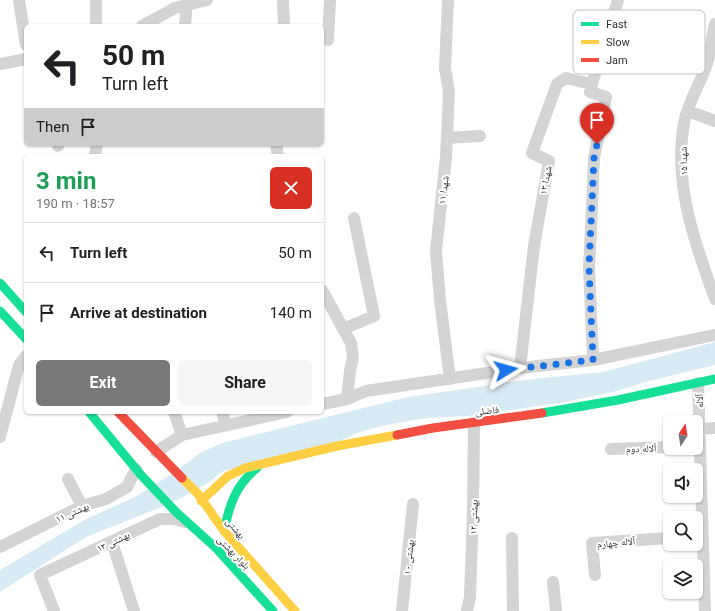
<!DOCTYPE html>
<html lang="en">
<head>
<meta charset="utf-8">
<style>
	:root { --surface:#fff; --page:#f6f6f6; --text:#202124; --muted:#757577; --line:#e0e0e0; --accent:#787878 }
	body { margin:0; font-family:Roboto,"Noto Naskh Arabic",sans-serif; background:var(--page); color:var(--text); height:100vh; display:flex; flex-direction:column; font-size:15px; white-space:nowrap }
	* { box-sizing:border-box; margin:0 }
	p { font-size:13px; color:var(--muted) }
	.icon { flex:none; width:22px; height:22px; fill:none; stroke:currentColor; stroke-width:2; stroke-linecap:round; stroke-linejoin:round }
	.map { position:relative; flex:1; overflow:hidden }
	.drawer { position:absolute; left:24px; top:154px; width:300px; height:260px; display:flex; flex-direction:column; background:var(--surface); border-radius:6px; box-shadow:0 1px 3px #0004 }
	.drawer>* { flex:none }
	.banner { position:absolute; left:24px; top:24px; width:300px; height:122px; border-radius:6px; box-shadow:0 1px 3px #0004; background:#fff; color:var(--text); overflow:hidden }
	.needle { width:26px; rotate:12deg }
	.buttons { position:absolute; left:663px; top:415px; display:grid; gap:8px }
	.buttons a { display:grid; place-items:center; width:40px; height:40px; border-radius:6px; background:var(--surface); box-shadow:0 1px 3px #0004; font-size:20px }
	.pin { position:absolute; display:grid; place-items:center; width:34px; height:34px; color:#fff; margin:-41px -17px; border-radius:50% 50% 50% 0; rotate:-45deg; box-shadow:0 0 4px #0007 }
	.pin .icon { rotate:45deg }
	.me { position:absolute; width:44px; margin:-22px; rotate:82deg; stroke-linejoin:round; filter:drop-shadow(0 0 3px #0008) }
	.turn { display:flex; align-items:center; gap:14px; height:84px; padding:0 12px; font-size:18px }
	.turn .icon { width:52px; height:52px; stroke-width:2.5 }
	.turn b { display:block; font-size:28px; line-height:34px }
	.then { display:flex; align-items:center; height:38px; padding:0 12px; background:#0003; gap:8px; font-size:15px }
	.round { display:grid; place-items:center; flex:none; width:42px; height:42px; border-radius:6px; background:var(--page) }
	.head { display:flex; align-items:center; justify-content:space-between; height:68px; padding:0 12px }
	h1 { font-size:24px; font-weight:700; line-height:30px; color:#1e9e55 }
	.primary-button { display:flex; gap:8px; margin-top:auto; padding:8px 12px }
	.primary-button a { flex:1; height:46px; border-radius:6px; background:var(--accent); color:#fff; font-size:16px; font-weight:700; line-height:46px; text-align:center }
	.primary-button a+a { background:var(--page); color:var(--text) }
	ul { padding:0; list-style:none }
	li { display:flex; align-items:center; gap:12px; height:60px; padding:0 12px; border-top:1px solid var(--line) }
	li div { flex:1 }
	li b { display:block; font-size:15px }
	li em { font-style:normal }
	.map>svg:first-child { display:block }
	.water { fill:#d8eaf3 }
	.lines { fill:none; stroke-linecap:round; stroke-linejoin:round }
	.street { stroke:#d4d4d4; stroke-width:12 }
	.fast { stroke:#16e098; stroke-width:9 }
	.slow { stroke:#ffcf43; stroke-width:9 }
	.jam { stroke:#f24e42; stroke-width:9 }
	.route { stroke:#1a73e8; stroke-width:7; stroke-dasharray:0 12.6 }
	.labels { text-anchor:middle; stroke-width:4; stroke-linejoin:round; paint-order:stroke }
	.street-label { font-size:10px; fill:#2f2f2f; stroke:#fff }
	.key { fill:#fff; stroke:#c1c1c1; stroke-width:1 }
	.key-label { font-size:11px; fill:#2f2f2f }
</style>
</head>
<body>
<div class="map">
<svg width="715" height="611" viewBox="0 0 715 611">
	<rect width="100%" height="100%" fill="#fff"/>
	<!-- water -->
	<path class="water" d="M715 342V365L649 381 613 392 559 403 467 416 426 418 381 426 357 433 337 442 223 471 208 483 174 502 86 537 0 592V570L86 519 135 497 175 472 200 453 222 443 408 397 533 379 603 372Z"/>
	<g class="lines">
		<!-- street -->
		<path class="street" d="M19 0 26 45
			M96 0V26
			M283 0 284 26
			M448 0 445 68 449 92 446 157 436 251 440 300 450 379
			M715 24C712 36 711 48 708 60 702 82 688 101 684 123 673 183 695 244 715 299
			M142 26 175 8 207 0
			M185 26 187 0
			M328 40 330 0
			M0 64 26 59
			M592 84 590 92 606 97 594 158 591 230 589 267 593 360
			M688 111 715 121
			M447 138 480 136
			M276 144 278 156
			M58 146V144
			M95 156 97 144
			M322 290 351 343 353 357 350 371 347 399
			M343 329 374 316 354 218
			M520 368 534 246 549 161 532 153 557 84 566 78 592 84 618 0
			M698 383 705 611
			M322 404 347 399 366 391 520 368 593 360 715 335
			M174 412 182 435
			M223 412 224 425
			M700 429 715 428
			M0 437 19 365 26 356
			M611 449 670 447
			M156 452 182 435 287 412
			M68 479 82 506
			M512 538 513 611
			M112 542 134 611
			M0 547 82 506 106 499 127 487 136 469
			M595 575 592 543 670 538
			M553 582 556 611
			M54 611 40 575 160 519H174L185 522
			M402 611 413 504
			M467 611 470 597 473 510 474 423"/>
		<!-- fast -->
		<path class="fast" d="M0 283 26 312
			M0 311 26 339
			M89 412 141 475 176 512 216 548 273 611
			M542 413 618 400 715 379
			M224 531C229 506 236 484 257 468"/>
		<!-- slow -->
		<path class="slow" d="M182 478 198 494 224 531 295 611
			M201 501 228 476 245 468 337 446 397 435"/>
		<!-- jam -->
		<path class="jam" d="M118 412 182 478
			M397 435 433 428 542 413"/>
	</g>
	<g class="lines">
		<!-- route -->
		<path class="route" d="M506 370 593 360 589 267 594 158 597 144"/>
	</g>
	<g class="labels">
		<!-- street labels -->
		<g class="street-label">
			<text transform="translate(683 161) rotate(-92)" y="4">شهدا ۱۵</text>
			<text transform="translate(545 180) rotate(-79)" y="4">شهدا ۱۳</text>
			<text transform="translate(443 190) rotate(-83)" y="4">شهدا ۱۱</text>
			<text transform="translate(699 401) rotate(-92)" y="4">آلاله</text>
			<text transform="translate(487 410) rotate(-6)" y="4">فاضلی</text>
			<text transform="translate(641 448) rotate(-2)" y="4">آلاله دوم</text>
			<text transform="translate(72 512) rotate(-24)" y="4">بهشتی ۱۱</text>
			<text transform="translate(473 517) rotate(-88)" y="4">بهشتی ۱۲</text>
			<text transform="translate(236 528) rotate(50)" y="4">بهشتی</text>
			<text transform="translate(113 541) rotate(-25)" y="4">بهشتی ۱۳</text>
			<text transform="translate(616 542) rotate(-5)" y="4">آلاله چهارم</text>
			<text transform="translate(234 552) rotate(46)" y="4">بلوار بهشتی</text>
			<text transform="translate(408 557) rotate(-84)" y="4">بهشتی ۱۰</text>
		</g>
	</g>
	<!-- legend -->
	<rect x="573" y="10" width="132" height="64" rx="6" class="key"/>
	<rect x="581" y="22" width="18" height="4" fill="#16e098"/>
	<rect x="581" y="40" width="18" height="4" fill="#ffcf43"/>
	<rect x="581" y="58" width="18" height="4" fill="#f24e42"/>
	<g class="key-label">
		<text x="606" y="28">Fast</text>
		<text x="606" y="46">Slow</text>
		<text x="606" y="64">Jam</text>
	</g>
</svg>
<div class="buttons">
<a><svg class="needle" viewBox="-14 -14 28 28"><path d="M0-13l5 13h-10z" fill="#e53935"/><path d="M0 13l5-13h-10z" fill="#757577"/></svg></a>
<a><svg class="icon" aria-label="sound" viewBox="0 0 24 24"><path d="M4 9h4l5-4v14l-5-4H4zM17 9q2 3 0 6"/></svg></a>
<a><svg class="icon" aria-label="search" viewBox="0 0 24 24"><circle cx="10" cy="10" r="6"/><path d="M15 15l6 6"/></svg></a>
<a><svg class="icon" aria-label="layers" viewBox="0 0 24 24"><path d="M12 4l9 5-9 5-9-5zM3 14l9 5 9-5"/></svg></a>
</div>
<div class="pin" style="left:597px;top:144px;background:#d93025"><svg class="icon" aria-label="arrive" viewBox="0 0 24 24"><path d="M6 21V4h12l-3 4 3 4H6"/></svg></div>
<svg class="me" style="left:506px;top:370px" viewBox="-20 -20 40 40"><path d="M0-17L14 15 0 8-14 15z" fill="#1a73e8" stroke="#fff" stroke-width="4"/></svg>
<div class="banner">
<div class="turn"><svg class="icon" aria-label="left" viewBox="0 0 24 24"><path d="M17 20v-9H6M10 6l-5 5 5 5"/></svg><div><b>50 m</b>Turn left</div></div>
<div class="then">Then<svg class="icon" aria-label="arrive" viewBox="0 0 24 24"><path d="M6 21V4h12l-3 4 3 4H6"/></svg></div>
</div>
<section class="drawer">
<div class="head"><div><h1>3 min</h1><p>190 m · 18:57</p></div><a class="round" style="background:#d93025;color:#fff"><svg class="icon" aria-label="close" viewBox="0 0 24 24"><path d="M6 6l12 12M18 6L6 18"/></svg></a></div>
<ul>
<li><svg class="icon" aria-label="left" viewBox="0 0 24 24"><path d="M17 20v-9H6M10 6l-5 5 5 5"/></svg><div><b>Turn left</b></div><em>50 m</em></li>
<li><svg class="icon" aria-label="arrive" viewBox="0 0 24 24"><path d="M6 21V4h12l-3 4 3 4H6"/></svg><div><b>Arrive at destination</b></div><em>140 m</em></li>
</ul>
<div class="primary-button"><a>Exit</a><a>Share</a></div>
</section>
</div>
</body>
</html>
